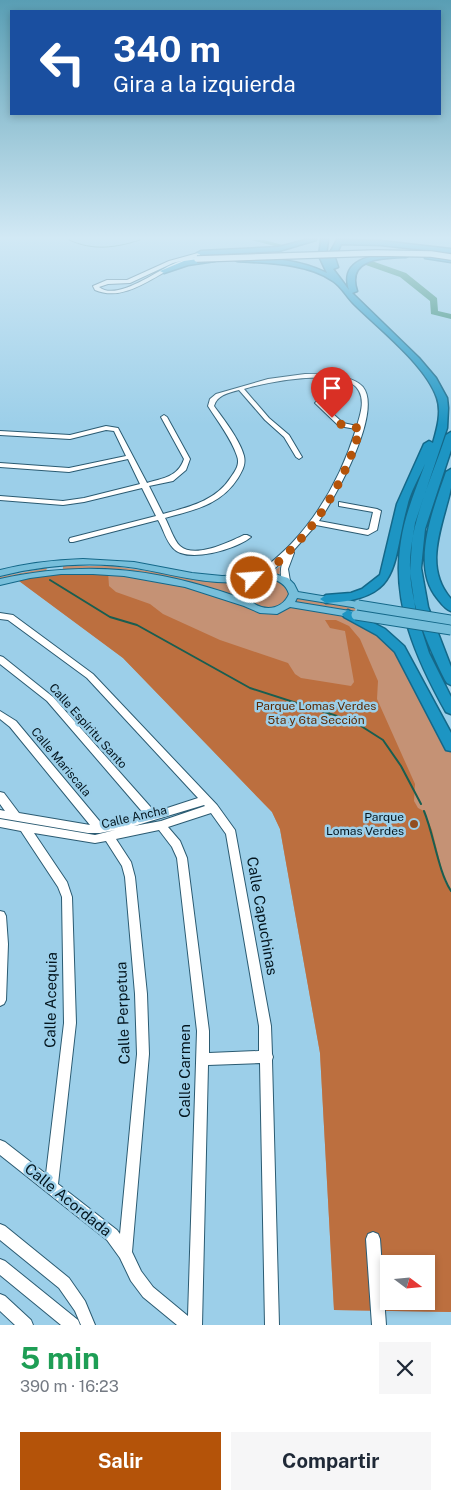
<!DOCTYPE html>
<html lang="es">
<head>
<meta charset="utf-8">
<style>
	:root { --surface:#fff; --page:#f6f6f7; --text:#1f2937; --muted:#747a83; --accent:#b45309 }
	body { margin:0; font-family:"Public Sans",sans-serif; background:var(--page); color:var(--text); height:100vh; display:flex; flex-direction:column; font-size:19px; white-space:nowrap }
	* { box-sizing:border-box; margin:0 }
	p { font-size:16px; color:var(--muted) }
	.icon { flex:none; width:28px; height:28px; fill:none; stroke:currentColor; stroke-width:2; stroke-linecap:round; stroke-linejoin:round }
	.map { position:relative; height:1325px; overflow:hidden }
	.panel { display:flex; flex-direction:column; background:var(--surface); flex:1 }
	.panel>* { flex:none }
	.banner { position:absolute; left:10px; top:10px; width:431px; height:105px; border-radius:0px; box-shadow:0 2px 8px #0003; background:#1a4fa0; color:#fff; overflow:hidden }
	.needle { width:32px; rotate:106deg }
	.tools { position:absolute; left:380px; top:1255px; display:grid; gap:10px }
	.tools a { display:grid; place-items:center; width:55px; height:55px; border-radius:0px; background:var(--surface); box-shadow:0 2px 8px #0003; font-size:25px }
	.pin { position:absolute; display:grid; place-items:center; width:42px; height:42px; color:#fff; margin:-51px -21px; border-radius:50% 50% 50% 0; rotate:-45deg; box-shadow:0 0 5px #0007 }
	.pin .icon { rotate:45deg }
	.me { position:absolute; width:55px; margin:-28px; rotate:64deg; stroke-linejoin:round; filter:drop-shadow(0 0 4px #0008) }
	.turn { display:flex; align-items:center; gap:18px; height:105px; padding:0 20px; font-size:22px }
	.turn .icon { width:65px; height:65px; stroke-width:2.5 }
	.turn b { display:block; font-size:35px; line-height:42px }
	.round { display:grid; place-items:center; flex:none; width:52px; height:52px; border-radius:0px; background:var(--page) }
	.summary { display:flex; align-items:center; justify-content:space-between; height:85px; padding:0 20px }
	h1 { font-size:30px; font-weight:700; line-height:38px; color:#1e9e55 }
	.action { display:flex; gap:10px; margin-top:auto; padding:10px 20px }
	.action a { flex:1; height:58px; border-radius:0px; background:var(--accent); color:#fff; font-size:20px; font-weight:700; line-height:58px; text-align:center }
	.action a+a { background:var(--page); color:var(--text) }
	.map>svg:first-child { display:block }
	.green { fill:#c59275; fill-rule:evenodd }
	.forest { fill:#bc6f3f; fill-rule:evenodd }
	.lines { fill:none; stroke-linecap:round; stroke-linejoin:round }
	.stream-far1 { stroke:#195e50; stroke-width:1 }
	.stream { stroke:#195e50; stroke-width:2 }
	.river { fill:#227e65; fill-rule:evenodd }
	.minor-casing { stroke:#2b5b72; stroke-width:2 }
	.major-casing { stroke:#146889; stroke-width:2 }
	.highway-casing { stroke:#146889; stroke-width:3 }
	.minor { fill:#fff; fill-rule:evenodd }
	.major { fill:#77bfdb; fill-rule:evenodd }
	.highway { fill:#1d95c3; fill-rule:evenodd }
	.minor-bridge-casing { stroke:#2b5b72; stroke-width:8; stroke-linecap:butt }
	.major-bridge-casing { stroke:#146889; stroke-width:11; stroke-linecap:butt }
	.minor-bridge { stroke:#fff; stroke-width:5.5 }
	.major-bridge { stroke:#77bfdb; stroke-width:9 }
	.route { stroke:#b45309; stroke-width:9; stroke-dasharray:0 16.2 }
	.poi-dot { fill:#924e21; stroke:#9ccfe9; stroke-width:2 }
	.labels { text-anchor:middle; stroke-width:5; stroke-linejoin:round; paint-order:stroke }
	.park-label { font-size:12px; fill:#5c2902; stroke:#9ccfe9 }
	.street-label { font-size:12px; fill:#03151e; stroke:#9ccfe9 }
	.poi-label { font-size:12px; fill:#03151e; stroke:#9ccfe9; text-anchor:end }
	.near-street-label { font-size:15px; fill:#03151e; stroke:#9ccfe9 }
</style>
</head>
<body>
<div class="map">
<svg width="451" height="1325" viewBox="0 0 451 1325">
	<rect width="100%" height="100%" fill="#9ccfe9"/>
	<!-- green -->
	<path class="green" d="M63 566H112L189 577 249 579 241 599 199 586 272 612 293 597 356 606 355 613 348 614 388 637 451 746V1312L334 1310 320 1053 280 829 272 812 123 658 15 578 0 581V577L47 568 46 571 32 574 63 570ZM389 1264H426V1301H389Z
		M280 566 279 580 284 583 291 594 288 601 271 610 249 605 243 589 252 580 268 577Z"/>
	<!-- forest -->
	<path class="forest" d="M108 572 109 586 116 592 150 604 163 614 220 640 288 663 295 674 301 678 351 686 354 682 345 631 330 628 325 620H336L349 626 360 639 378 681 377 699 415 784 414 801 418 808 424 811 432 830 445 882 451 891V1312L334 1310 320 1053 280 829 272 812 123 658 15 578 31 574ZM389 1264H426V1301H389Z"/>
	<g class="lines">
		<!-- stream-far1 -->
		<path class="stream-far1" d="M69 240C93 251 115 248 140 240"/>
		<!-- stream -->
		<path class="stream" d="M50 580 110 617 137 625 250 688 340 717 361 726 383 740 401 766 421 804
			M424 811C434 835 438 871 451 891"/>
		<!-- river -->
		<path class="river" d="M251 240H264L287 246 283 248Z
			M363 260H369L406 273 437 298 438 311 451 314V319L431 314 430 301 400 277 363 264Z"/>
		<defs>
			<path id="minor" d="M198 253 200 254V256L173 263 130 283 108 284 99 287C116 301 154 273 171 265 179 261 188 259 197 257L200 259C192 263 182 264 174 267 150 279 123 302 95 290L93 286 107 280H127L169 261Z
				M305 374C320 374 352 374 363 387 383 412 335 498 319 521L367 530 369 529 373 512 339 506V502L377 509 381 511 377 530 368 535 316 525 293 551 294 553 288 569 290 581 289 583H283C280 576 280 569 283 561L265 577H259L258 575C268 564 281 555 292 543 322 511 343 471 356 429L339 426 315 403 316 402H320L343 423 357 426C360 415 365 402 359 391 347 366 266 382 244 389L269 418 289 435 302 457 299 459 296 457 284 437 265 420 239 390C228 393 217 395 214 406 224 420 240 440 244 456 246 465 242 471 238 478 221 505 194 510 165 518 169 525 174 541 180 546 195 559 229 542 244 535H247L251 537C237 549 187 564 173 548 166 541 163 528 158 520L73 542H70L69 540 70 538 156 516 142 488 84 502 63 505 0 500V496L63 501 84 498 140 484 128 459 69 472 0 467V463L69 468 126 456 114 431 106 430 70 439 0 435V431L70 435 106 426 118 428 147 483C163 478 178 477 184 459L161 417 164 415 167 417 190 459 186 470 173 481 149 486 163 514C189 507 216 501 231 477 236 470 240 464 237 456 231 438 218 422 208 406L210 399 216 394 268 379Z
				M0 613 13 615 93 674 217 805 235 830 271 1026 272 1054 273 1057 272 1060 279 1325H265L260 1063 208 1065 202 1325H177L143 1297 131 1281 120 1258 107 1240 0 1155V1140L5 1142 46 1174 64 1023 62 897 58 887 21 831 0 827V819L95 835 115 830 100 833H88L0 818V810L5 811 0 804V792L4 793 19 813 90 825 10 727 0 719V711L16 721 102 824 145 815 47 701 0 664V656L3 657 53 697 155 812 198 798 87 678 8 620 0 619ZM204 805 205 806 161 821 134 826ZM211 813 226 834 259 1026V1051L209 1053V1031L187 858 180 841 168 827ZM159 830 172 847 177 858 197 1031 188 1316 153 1287 141 1271 132 1252 149 1054 147 994 135 877 131 862 116 839ZM34 833 95 843 106 841 122 866 125 877 135 994 137 1054 120 1234 117 1230 58 1184 76 1023 72 897 67 882Z
				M0 911 4 912 6 916 8 944 6 1000 4 1004 0 1006Z
				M0 1224 5 1226 69 1278 85 1301 95 1325H81L75 1311 59 1288 0 1240Z
				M373 1232 378 1234 380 1239 386 1325H372L366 1239 368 1234Z
				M0 1259 5 1261 78 1320 80 1325H61L0 1275Z
				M0 1294 5 1296 31 1320 33 1325H15L0 1311Z"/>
			<path id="major" d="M83 559 134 562 192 573 222 576 252 575 268 572 288 578 294 584 298 592 358 602 363 605 358 608 297 598 295 602 356 612 361 615 356 618 290 607 277 614 260 613 244 606 185 587 124 576 93 574H61L30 578 0 585V579C85 560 156 568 238 597L237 587 242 582C206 585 171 574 136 568 91 561 44 565 0 576V570C28 563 55 560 83 559ZM268 578C278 580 286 584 289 594 281 613 256 612 246 595V588L255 580Z"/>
			<path id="highway" d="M305 240H316L279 251 201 255 197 253 201 251 279 247Z
				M321 240H328L326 256 327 258 337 240 381 241 451 249V253L381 245 341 244 335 258 338 267 333 269 349 290C338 255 382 254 406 253L410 255 406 257C382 258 346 258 357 291L352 293 419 358 436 378 447 398 448 408 447 428 415 523 412 542 410 572 416 613 429 653 451 697V714L446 712C417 660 391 603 401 541 405 514 416 489 425 464 419 478 410 492 407 507 391 567 402 599 326 603L320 599 326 595 351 593 362 589 380 575 397 504 424 444 429 441 433 443C437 429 442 412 437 398 426 365 378 328 354 304 347 297 341 286 333 281 308 263 267 263 237 261L233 259 237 257C268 258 299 259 327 273L319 256Z
				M425 254 451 258V262L425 258Z
				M212 257 216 259 215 261 188 265 164 273 160 271 184 261Z
				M451 432V450L425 529 421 568 428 607 451 667V685L447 683 445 680C425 639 405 594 411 548 416 509 434 472 446 435Z
				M451 469C451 475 451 482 451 488 443 525 422 566 451 599V611C445 609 441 603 437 598 410 565 434 507 446 472Z
				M348 610 385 629 404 646 451 733V751L446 750 395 652 377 635 344 617 342 614Z"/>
		</defs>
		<!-- minor casing -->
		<use href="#minor" class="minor-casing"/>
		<!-- major casing -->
		<use href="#major" class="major-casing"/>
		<!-- highway casing -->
		<use href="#highway" class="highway-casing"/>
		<!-- minor -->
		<use href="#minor" class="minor"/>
		<!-- major -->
		<use href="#major" class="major"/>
		<!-- highway -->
		<use href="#highway" class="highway"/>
		<defs>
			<path id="minor-bridge" d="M197 259 376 253 431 254 451 257"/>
			<path id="major-bridge" d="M358 605 451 620
				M356 615 451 630"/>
		</defs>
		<!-- minor-bridge casing -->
		<use href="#minor-bridge" class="minor-bridge-casing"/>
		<!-- major-bridge casing -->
		<use href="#major-bridge" class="major-bridge-casing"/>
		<!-- minor-bridge -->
		<use href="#minor-bridge" class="minor-bridge"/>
		<!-- major-bridge -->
		<use href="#major-bridge" class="major-bridge"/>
	</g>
	<!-- sky -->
	<linearGradient id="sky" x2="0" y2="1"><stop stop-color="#599eb4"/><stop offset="0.56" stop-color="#d2e9f5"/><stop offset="1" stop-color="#d2e9f5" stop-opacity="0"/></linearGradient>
	<rect width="451" height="425" fill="url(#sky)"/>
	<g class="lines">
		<!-- route -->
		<path class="route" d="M252 578C258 576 264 575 270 571 275 567 278 562 283 557 319 525 348 475 360 428L345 427 332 418"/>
	</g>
	<!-- markers -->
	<circle class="poi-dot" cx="414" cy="824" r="5"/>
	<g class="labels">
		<!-- park labels -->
		<g class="park-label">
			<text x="316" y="710">Parque Lomas Verdes<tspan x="316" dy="14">5ta y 6ta Sección</tspan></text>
		</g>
		<!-- street labels -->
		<g class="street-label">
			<text transform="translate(88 726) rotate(48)" y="4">Calle Espíritu Santo</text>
			<text transform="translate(61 762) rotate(50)" y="4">Calle Mariscala</text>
			<text transform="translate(134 817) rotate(-13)" y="4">Calle Ancha</text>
		</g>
		<!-- poi labels -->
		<g class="poi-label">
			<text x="404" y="821">Parque<tspan x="404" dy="14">Lomas Verdes</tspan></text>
		</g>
		<!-- near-street labels -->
		<g class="near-street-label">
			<text transform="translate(262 916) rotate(80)" y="5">Calle Capuchinas</text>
			<text transform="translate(51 1000) rotate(-89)" y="5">Calle Acequia</text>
			<text transform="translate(123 1013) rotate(-92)" y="5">Calle Perpetua</text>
			<text transform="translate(185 1071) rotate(-90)" y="5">Calle Carmen</text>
			<text transform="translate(68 1200) rotate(39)" y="5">Calle Acordada</text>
		</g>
	</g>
</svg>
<div class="tools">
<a><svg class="needle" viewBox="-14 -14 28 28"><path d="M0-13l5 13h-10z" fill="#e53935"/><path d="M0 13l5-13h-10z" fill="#747a83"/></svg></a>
</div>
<div class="pin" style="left:332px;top:418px;background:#d93025"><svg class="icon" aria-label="arrive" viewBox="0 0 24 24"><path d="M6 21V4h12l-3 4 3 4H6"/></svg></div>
<svg class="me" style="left:252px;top:578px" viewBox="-20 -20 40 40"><circle r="17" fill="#b45309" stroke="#fff" stroke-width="3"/><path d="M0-11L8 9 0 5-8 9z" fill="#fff"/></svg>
<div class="banner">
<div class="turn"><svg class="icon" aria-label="left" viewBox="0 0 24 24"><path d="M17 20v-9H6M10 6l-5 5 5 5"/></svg><div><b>340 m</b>Gira a la izquierda</div></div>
</div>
</div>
<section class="panel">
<div class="summary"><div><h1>5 min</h1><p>390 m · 16:23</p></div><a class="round"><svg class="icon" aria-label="close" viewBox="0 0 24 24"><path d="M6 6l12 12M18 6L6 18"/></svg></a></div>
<div class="action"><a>Salir</a><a>Compartir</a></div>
</section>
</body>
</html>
